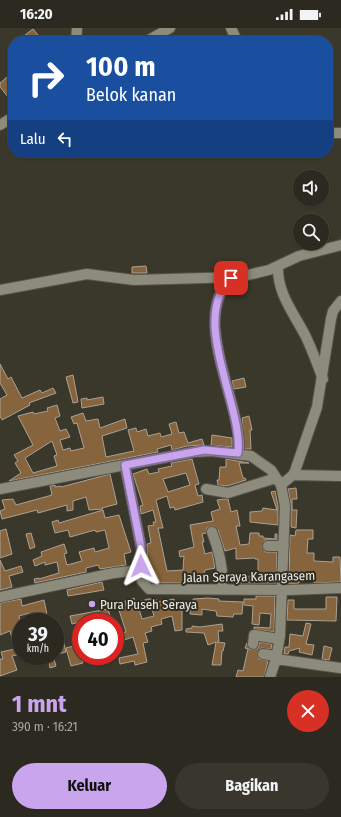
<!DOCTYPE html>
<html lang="id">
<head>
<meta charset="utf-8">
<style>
	:root { --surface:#2c2a20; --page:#38362d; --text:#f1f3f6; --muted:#a6a7a5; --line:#48463e; --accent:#c9a5ee }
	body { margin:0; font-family:"Fira Sans Condensed",sans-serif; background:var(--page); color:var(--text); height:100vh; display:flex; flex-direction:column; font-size:15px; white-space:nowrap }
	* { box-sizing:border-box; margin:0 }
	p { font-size:13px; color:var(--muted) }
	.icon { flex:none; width:22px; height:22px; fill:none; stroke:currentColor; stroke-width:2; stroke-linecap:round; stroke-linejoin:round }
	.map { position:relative; height:649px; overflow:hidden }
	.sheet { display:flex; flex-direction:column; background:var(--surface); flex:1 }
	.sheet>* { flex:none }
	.top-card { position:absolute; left:8px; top:8px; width:325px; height:122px; border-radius:16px; box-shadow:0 1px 3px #0004,0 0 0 1px var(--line); background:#1a4fa0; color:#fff; overflow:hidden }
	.buttons { position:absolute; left:293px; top:142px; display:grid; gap:8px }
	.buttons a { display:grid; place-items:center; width:36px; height:36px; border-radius:50%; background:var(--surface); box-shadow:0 1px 3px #0004,0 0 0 1px var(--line); font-size:20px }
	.speed { position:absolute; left:12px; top:585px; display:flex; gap:8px; font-size:20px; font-weight:700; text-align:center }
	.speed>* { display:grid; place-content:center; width:52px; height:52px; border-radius:50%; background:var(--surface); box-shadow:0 1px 3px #0004,0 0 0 1px var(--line); line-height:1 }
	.speed small { font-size:10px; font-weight:400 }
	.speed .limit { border:6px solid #d22; background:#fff; color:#111 }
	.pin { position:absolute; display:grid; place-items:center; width:34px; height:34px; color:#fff; margin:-17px; border-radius:8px; box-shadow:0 2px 6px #0006 }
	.me { position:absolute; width:44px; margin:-22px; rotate:358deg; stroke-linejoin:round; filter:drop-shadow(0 0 3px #0008) }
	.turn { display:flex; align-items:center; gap:14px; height:84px; padding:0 12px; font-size:18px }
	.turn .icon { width:52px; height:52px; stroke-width:2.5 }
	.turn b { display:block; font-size:28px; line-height:34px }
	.then { display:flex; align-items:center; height:38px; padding:0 12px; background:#0003; gap:8px; font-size:15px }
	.round { display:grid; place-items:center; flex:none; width:42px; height:42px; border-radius:21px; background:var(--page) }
	.summary { display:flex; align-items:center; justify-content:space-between; height:68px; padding:0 12px }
	h1 { font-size:24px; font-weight:700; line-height:30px; color:var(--accent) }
	.action { display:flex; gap:8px; margin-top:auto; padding:8px 12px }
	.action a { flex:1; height:46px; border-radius:24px; background:var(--accent); color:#111; font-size:16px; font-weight:700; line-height:46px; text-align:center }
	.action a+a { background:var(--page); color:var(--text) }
	.status { display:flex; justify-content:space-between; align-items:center; height:28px; padding:0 20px; background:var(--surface); direction:ltr }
	.status svg { height:11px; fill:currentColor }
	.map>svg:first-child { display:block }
	.building { fill:#86643d; stroke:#aba195; fill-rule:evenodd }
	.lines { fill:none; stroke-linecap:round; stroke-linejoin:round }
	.minor-casing { stroke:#56544a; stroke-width:12 }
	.minor { stroke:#8d8b7c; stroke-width:10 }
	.route-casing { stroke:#836b9b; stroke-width:10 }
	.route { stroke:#c9a5ee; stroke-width:7 }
	.poi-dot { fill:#c9a5ee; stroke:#302e22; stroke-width:1.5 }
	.labels { text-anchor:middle; stroke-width:4; stroke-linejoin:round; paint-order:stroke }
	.street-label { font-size:13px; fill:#edece5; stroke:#302e22 }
	.poi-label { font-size:13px; fill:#edece5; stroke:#302e22; text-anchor:start }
</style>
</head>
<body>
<div class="status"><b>16:20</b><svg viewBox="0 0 49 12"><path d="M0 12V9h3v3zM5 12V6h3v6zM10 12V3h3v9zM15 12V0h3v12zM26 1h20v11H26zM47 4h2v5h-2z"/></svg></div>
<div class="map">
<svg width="341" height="649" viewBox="0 0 341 649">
	<rect width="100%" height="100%" fill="#3a382b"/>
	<!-- building -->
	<path class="building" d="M33 1 38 7 30 13 25 7Z
		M13 44V66L9 70 0 59V55Z
		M146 238 147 245H132V239Z
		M0 336 8 351 11 349 22 370 40 362 42 365 53 360 56 365 29 375 30 377 2 392 0 388V371L7 367 0 355Z
		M73 347 78 374 73 375 66 349Z
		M244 350 246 359 234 361 232 353Z
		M103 369 104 376 82 380 81 371 87 370V372Z
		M57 377 60 388 55 390 60 403 66 401 70 409 60 412 63 422 70 420 71 423 84 420 77 395 74 396 71 389 83 385 86 393 98 391 100 400 125 391 127 400 102 408 106 429 134 423 128 402 136 400 137 404 146 401 148 408 160 405 161 409 172 406 169 396 176 394 179 405 184 404 188 415 202 411 204 417 187 418 172 422 171 417 157 421 158 424 9 453 21 445 15 435 18 433 14 427 33 417 18 388 33 384 34 386 48 383 47 380ZM52 413 57 427 54 428 57 438 33 445 25 430Z
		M249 388 252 402H250L251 421H245L242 390Z
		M212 407 232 410V419L211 417Z
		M192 431 199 456 195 457 198 468 202 467 203 474 175 482 174 479 170 480 167 468 156 472 163 500H158L167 543 183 542 184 528 180 529 179 523 194 519 190 497 213 493 211 484 220 481 217 472 224 471H228L231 484 237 482 240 498H236L240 517 249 516 250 505H259V508H263V510L275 511V506H277V512H265L262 518 265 524H277L276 555H237V549L255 548V544L258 545V531H255V530L236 531V520L225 523 218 502 213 498 207 500 206 505 202 506 204 514H202L205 526 212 524 215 540 205 542 204 547H198L197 555H152L148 550 147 516 151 515 148 498 154 497 153 494H156L153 482 141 486 140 478 143 477 133 446 147 441 149 446 159 444 158 441 172 438 171 435ZM186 445 190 457 168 464 163 451Z
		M226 431 249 435H239L243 450H245L246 452 227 458 218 457 217 452H219L220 439H226Z
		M110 446 117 476 102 480 103 481 89 482 86 469 73 473V482L67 483V477L38 485 37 482 2 491 0 483 5 481 2 472 13 471 16 477 52 467 50 458 55 457V459L61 458V459Z
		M296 460 297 471H292V482H297L296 500 291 499V478L288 461Z
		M275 463 278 478V497L250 494V484L262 483 263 480 277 482 271 464Z
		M103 482 105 490 119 487 131 524 124 526 126 537 100 541 98 537 86 540V544L35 555 34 551 39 550V551L59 545 57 534 45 537V534L35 538 33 532 42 528 41 524 64 516 67 525 64 526 67 537 82 533 79 524 94 520 95 524 109 520 105 502 96 504 95 502 70 509 68 502 55 505 52 494 58 492 59 495Z
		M6 501 12 526 0 530V503Z
		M296 502H313V511H308L307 525H314V533L333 534V529H340L341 554 314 555V547H299V555L289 556 290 507 295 508Z
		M31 505 35 519 30 521 26 506Z
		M0 532 5 543 21 538 23 544 9 548 12 559 0 562Z
		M102 554 104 562 68 568 67 562Z
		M256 568H275L274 604 254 601V599L270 600 271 586 260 585 259 597 252 596 253 578 244 577V571H256Z
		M326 569H337L336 593 287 592 288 572H294V581H326Z
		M134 570 135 575 148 571H156L157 574 174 571 175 579H182V602L175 603 172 588 161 591 162 596 151 599 152 603 145 605 148 614 143 615 147 634 135 637 134 633 120 636 119 630 138 626 133 609 121 613 122 618 115 619V606L126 604 118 579 126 577 125 573ZM151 578 154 588 142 591 139 581Z
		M208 570 219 571V573L243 574 242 586H234L233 589 217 588 216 583 202 581V587L190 586V578L193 577V571Z
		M21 571 22 578 44 572 48 591 31 594 29 585 19 588 21 599 17 600 21 610V626L12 628 17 642 0 648V631H3L1 624 15 621 10 603 0 607V575Z
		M108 581 112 594H91V591L72 596 70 588Z
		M306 595 311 596 306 616 314 617 312 627 299 624 300 620 289 623 288 626H284L285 619H289L290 606 303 608Z
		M222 596 223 603H218L219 613 217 614 225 615 223 623H222L221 637H212L216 614 208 617 204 605 186 604V601L192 600V598L200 599Z
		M81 607V628L83 635 71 638 66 620 77 617 75 608Z
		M63 611 66 624 55 627V612Z
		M260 614 272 616 271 621 261 620 257 625 259 631 268 633 264 649H236L238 642 243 643 248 621 245 620 247 615 249 621 253 622 258 620Z
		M324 618 332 620 329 632 322 631Z
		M33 628H53L56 638 50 640 48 630 35 634Z"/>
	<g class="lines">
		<defs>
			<path id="minor" d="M231 0 237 13
				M76 13 77 0
				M147 13 170 0
				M0 97 13 89
				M328 105H341
				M278 238C277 265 293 284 305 307 312 321 317 336 323 351
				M231 250C189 292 243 376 239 425
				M0 262 87 246 134 252 239 249 269 242 299 228 341 217
				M125 437 194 424 212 423 251 428 271 442 281 457 285 478 280 608 276 631 270 649
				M293 447 341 448
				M281 457 293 447 295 443 317 379 331 291 333 283 341 273
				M0 461 125 437 141 519 142 553 149 561 289 562 341 560
				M206 461 228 465 276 450
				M212 504C219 522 224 541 222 561
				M268 518H284
				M0 569 114 545 141 542
				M253 616 254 607 279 611
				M263 626 276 628
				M276 631 340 640"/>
		</defs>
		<!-- minor casing -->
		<use href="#minor" class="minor-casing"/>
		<!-- minor -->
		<use href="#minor" class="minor"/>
	</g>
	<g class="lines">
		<defs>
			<path id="route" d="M141 538V519L125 437 204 422 238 425C243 376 189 292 231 250"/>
		</defs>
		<!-- route casing -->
		<use href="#route" class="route-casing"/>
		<!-- route -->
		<use href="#route" class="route"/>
	</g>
	<!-- markers -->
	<circle class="poi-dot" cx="92" cy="576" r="4"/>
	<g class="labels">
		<!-- street labels -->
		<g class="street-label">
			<text transform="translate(249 548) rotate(-1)" y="5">Jalan Seraya Karangasem</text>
		</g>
		<!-- poi labels -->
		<g class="poi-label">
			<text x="100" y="581">Pura Puseh Seraya</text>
		</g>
	</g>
</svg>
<div class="buttons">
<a><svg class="icon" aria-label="sound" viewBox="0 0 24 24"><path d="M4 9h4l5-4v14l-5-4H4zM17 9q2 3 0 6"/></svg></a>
<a><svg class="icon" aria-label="search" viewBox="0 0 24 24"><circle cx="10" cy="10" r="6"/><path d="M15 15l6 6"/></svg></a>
</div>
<div class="speed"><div>39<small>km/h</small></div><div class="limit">40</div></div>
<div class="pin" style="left:231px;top:250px;background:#d93025"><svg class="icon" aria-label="arrive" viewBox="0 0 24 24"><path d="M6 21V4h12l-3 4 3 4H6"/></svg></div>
<svg class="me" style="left:141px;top:538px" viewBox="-20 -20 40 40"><path d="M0-17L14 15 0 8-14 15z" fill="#c9a5ee" stroke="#fff" stroke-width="4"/></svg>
<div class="top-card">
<div class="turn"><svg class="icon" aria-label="right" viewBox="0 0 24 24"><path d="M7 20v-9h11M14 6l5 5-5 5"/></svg><div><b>100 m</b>Belok kanan</div></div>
<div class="then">Lalu<svg class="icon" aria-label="left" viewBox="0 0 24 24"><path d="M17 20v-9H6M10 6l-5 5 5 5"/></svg></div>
</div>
</div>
<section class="sheet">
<div class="summary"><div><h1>1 mnt</h1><p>390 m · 16:21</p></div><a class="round" style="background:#d93025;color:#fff"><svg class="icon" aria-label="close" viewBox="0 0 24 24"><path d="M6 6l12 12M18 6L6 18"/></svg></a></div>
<div class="action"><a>Keluar</a><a>Bagikan</a></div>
</section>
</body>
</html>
